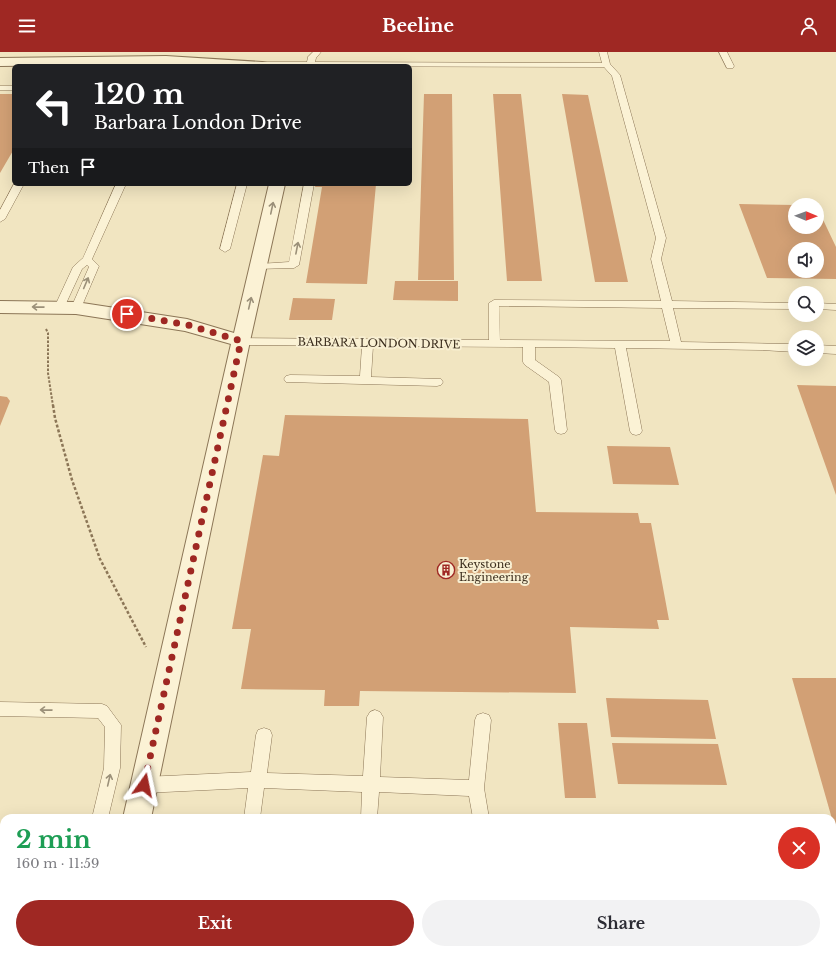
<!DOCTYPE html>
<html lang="en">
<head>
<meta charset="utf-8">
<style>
	:root { --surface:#fff; --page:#f2f2f3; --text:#2b2b33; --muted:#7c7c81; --accent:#9f2823 }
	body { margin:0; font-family:"Libre Baskerville",serif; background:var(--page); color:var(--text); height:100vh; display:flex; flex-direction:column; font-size:15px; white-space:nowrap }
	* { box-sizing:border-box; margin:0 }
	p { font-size:13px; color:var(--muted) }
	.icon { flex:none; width:22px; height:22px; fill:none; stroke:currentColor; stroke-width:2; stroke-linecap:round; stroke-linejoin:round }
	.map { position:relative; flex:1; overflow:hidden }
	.panel { position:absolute; left:0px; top:762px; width:836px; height:140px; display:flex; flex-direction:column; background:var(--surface); border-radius:12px 12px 0 0; box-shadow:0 4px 16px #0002 }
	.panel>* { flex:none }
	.guide { position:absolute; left:12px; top:12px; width:400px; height:122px; border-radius:6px; box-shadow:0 4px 16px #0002; background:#202124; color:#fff; overflow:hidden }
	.needle { width:26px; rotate:91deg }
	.buttons { position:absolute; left:788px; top:146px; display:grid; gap:8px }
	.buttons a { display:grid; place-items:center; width:36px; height:36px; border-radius:50%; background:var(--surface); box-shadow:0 4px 16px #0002; font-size:20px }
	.pin { position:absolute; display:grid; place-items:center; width:34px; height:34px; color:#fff; margin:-17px; border:2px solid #fff; border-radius:50%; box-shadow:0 1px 4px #0007 }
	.me { position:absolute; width:44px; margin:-22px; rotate:12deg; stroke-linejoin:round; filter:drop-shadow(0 0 3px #0008) }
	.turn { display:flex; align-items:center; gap:14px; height:84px; padding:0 16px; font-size:18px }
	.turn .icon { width:52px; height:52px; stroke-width:2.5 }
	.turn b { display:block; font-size:28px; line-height:34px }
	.then { display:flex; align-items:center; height:38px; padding:0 16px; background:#0003; gap:8px; font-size:15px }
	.round { display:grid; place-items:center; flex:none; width:42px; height:42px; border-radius:21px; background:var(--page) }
	.headline { display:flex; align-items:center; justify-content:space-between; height:68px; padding:0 16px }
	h1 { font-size:24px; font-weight:700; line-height:30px; color:#1e9e55 }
	.cta { display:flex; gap:8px; margin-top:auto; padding:8px 16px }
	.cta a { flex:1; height:46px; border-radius:24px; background:var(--accent); color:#fff; font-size:16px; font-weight:700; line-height:46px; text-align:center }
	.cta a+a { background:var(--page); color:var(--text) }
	header { display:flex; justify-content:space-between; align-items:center; height:52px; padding:0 16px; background:var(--accent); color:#fff; font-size:18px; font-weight:700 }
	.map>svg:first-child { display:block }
	.building { fill:#d2a075; fill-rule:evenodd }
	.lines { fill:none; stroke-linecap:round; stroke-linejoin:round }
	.service-casing { stroke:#8c7657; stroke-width:1 }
	.tertiary-casing { stroke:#8c7657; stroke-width:2 }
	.path-far1 { stroke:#8c7657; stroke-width:2; stroke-dasharray:2.5 1.5; stroke-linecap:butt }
	.path { stroke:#8c7657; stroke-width:2.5; stroke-dasharray:3 2; stroke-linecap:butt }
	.service { fill:#fbf2d5; fill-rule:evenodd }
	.tertiary { fill:#fbf2d5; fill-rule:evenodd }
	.oneway { stroke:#9b9079 }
	.route { stroke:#9f2823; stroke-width:7; stroke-dasharray:0 12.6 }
	.labels { text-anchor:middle; stroke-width:4; stroke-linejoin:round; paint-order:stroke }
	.street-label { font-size:11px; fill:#3b2d1d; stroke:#f8efd2 }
	.poi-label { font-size:11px; fill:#3b2d1d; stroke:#f8efd2; text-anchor:start }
</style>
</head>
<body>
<header><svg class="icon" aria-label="menu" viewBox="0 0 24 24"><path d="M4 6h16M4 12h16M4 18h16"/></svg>Beeline<svg class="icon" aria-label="person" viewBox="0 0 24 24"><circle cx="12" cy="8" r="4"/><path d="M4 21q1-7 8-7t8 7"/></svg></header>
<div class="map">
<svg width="836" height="902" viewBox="0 0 836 902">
	<rect width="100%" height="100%" fill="#f1e5c1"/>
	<!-- building -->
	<path class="building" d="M0 42H14V97L0 121Z
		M424 42H452L454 228H418Z
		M493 42H521L542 229H507Z
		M562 42 588 43 628 230H595Z
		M316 132H376L367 232 306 231 322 135H315Z
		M739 152 795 153V175H817V155L836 195V227L767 226ZM795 197H817V219H795Z
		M395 229H458V249L393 248Z
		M293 246 335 247 332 268H289Z
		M797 333 836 334V443Z
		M0 344 7 345 10 349 0 374Z
		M285 363 528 367 536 460 638 461 640 471H651L669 568H657L659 577 570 575 576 641 360 639 359 654H324L325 638 241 637 251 577H232L263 403 279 404Z
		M607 394 670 395 679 433 613 432Z
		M792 626H836V781Z
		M606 646 708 648 716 687 611 685Z
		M558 671H587L596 746H565Z
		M612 691 718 692 727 733 618 732Z
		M191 898H419V902H190Z
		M540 898H763L764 902H541Z"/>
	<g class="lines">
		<defs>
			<path id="service" d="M313 0H321L316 6 315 10 602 11 599 0H607L610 12 620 23 666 186 661 207 672 249 795 251V257L673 256 681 290 795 292V300L761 298 626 296 642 379 640 382 636 383 632 382 630 379 615 296 535 295V308L559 325 561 328 567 378 565 381 561 382 557 381 555 378 549 330 525 313 523 310V295L373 294 371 325 441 327 443 330 441 333 437 334 286 330 284 327 286 324 290 323 360 324 362 294 241 293 237 292 235 289 237 286 489 288V251L494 248 661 249 651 207 656 186 612 24 604 15 252 14 249 12 253 10H307L308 5ZM499 254 662 256 670 289 500 288Z
				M719 0H727L734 14 733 16H727Z
				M0 34H14V38H0Z
				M14 132H24L5 167 0 170V158Z
				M116 132H126L92 207 99 214 81 256 76 259 71 256 89 215 87 213 82 217 63 258H55L54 256 73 215 83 206Z
				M237 132H247L230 197 225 200 220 197Z
				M304 132H314L299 213 294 216 255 217 254 215 255 213 259 212 289 210Z
				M817 251 836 252V258L817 257Z
				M817 293 836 294V302L817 301Z
				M0 650 102 652 107 654 121 673 120 716 108 766H92L104 716 105 675 98 666 0 664Z
				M375 658 380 660 383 665 380 725 469 728 475 668 477 663 483 661 489 663 491 668 484 736 489 766H473L469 744 379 740 377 766H361L362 740 264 736 260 766H244L248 736 144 741 138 739 136 733 138 727 144 725 251 720 256 683 258 678 264 676 270 678 272 683 267 721 363 724 367 665 370 660Z
				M61 898H79L78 902H60Z
				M479 898H497V902H479Z"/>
			<path id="tertiary" d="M166 4 262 10 267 11 269 14H199L166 12 0 14V6Z
				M269 132H285L250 289 151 766H123L231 292 185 279 76 262 0 261V249L76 250 187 267 234 281Z
				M93 898H125L124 902H92Z"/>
		</defs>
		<!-- service casing -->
		<use href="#service" class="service-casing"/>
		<!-- tertiary casing -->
		<use href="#tertiary" class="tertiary-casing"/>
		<!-- path-far1 -->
		<path class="path-far1" d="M46 277 48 281V321L53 354"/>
		<!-- path -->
		<path class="path" d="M53 353 55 366 72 428 100 507 146 595"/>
		<!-- service -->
		<use href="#service" class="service"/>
		<!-- tertiary -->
		<use href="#tertiary" class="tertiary"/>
	</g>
	<!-- one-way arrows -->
	<defs><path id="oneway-shaft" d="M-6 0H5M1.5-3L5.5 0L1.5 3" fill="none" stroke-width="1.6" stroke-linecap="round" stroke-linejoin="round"/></defs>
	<g class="oneway">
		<use href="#oneway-shaft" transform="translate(272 156) rotate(-78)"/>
		<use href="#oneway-shaft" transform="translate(297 196) rotate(-79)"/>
		<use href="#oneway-shaft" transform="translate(86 231) rotate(-67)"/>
		<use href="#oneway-shaft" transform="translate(250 251) rotate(-77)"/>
		<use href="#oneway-shaft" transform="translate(38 255) rotate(-179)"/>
		<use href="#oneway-shaft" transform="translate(46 658) rotate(-179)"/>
		<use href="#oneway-shaft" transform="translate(109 728) rotate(-77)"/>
	</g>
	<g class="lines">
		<!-- route -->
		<path class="route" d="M127 262 188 273 241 289 144 733"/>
	</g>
	<!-- icons -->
	<defs>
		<symbol id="building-ring" viewBox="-11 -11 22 22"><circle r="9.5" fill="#f8efd2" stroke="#9f2823" stroke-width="1.5"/><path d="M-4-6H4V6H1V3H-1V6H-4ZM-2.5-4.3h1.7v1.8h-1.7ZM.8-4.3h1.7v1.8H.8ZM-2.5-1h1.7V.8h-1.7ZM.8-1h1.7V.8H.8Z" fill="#9f2823"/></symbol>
	</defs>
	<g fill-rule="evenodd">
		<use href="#building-ring" x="436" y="508" width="20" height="20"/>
	</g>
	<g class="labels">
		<!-- street labels -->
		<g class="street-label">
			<text transform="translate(379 291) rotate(1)" y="4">BARBARA LONDON DRIVE</text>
		</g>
		<!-- poi labels -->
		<g class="poi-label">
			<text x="459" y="516">Keystone<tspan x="459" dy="13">Engineering</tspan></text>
		</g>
	</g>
</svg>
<div class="buttons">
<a><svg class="needle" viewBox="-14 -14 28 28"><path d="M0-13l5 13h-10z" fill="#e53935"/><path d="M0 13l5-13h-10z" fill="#7c7c81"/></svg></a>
<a><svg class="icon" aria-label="sound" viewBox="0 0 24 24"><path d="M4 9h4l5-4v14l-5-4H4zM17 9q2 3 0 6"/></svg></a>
<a><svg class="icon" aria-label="search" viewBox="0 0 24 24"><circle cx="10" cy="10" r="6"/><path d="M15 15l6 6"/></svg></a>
<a><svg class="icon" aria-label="layers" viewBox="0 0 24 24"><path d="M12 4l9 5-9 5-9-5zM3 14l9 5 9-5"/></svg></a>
</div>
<div class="pin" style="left:127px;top:262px;background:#d93025"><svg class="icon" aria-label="arrive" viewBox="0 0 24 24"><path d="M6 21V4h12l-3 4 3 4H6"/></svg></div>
<svg class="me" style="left:144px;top:733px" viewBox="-20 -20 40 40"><path d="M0-17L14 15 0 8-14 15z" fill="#9f2823" stroke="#fff" stroke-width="4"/></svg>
<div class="guide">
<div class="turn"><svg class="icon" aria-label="left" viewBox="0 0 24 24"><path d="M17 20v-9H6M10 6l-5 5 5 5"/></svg><div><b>120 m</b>Barbara London Drive</div></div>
<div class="then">Then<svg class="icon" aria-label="arrive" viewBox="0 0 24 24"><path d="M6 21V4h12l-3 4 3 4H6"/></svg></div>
</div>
<section class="panel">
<div class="headline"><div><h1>2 min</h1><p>160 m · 11:59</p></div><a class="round" style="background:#d93025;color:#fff"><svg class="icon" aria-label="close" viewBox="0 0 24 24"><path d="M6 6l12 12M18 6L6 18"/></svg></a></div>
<div class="cta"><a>Exit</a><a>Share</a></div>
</section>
</div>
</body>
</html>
